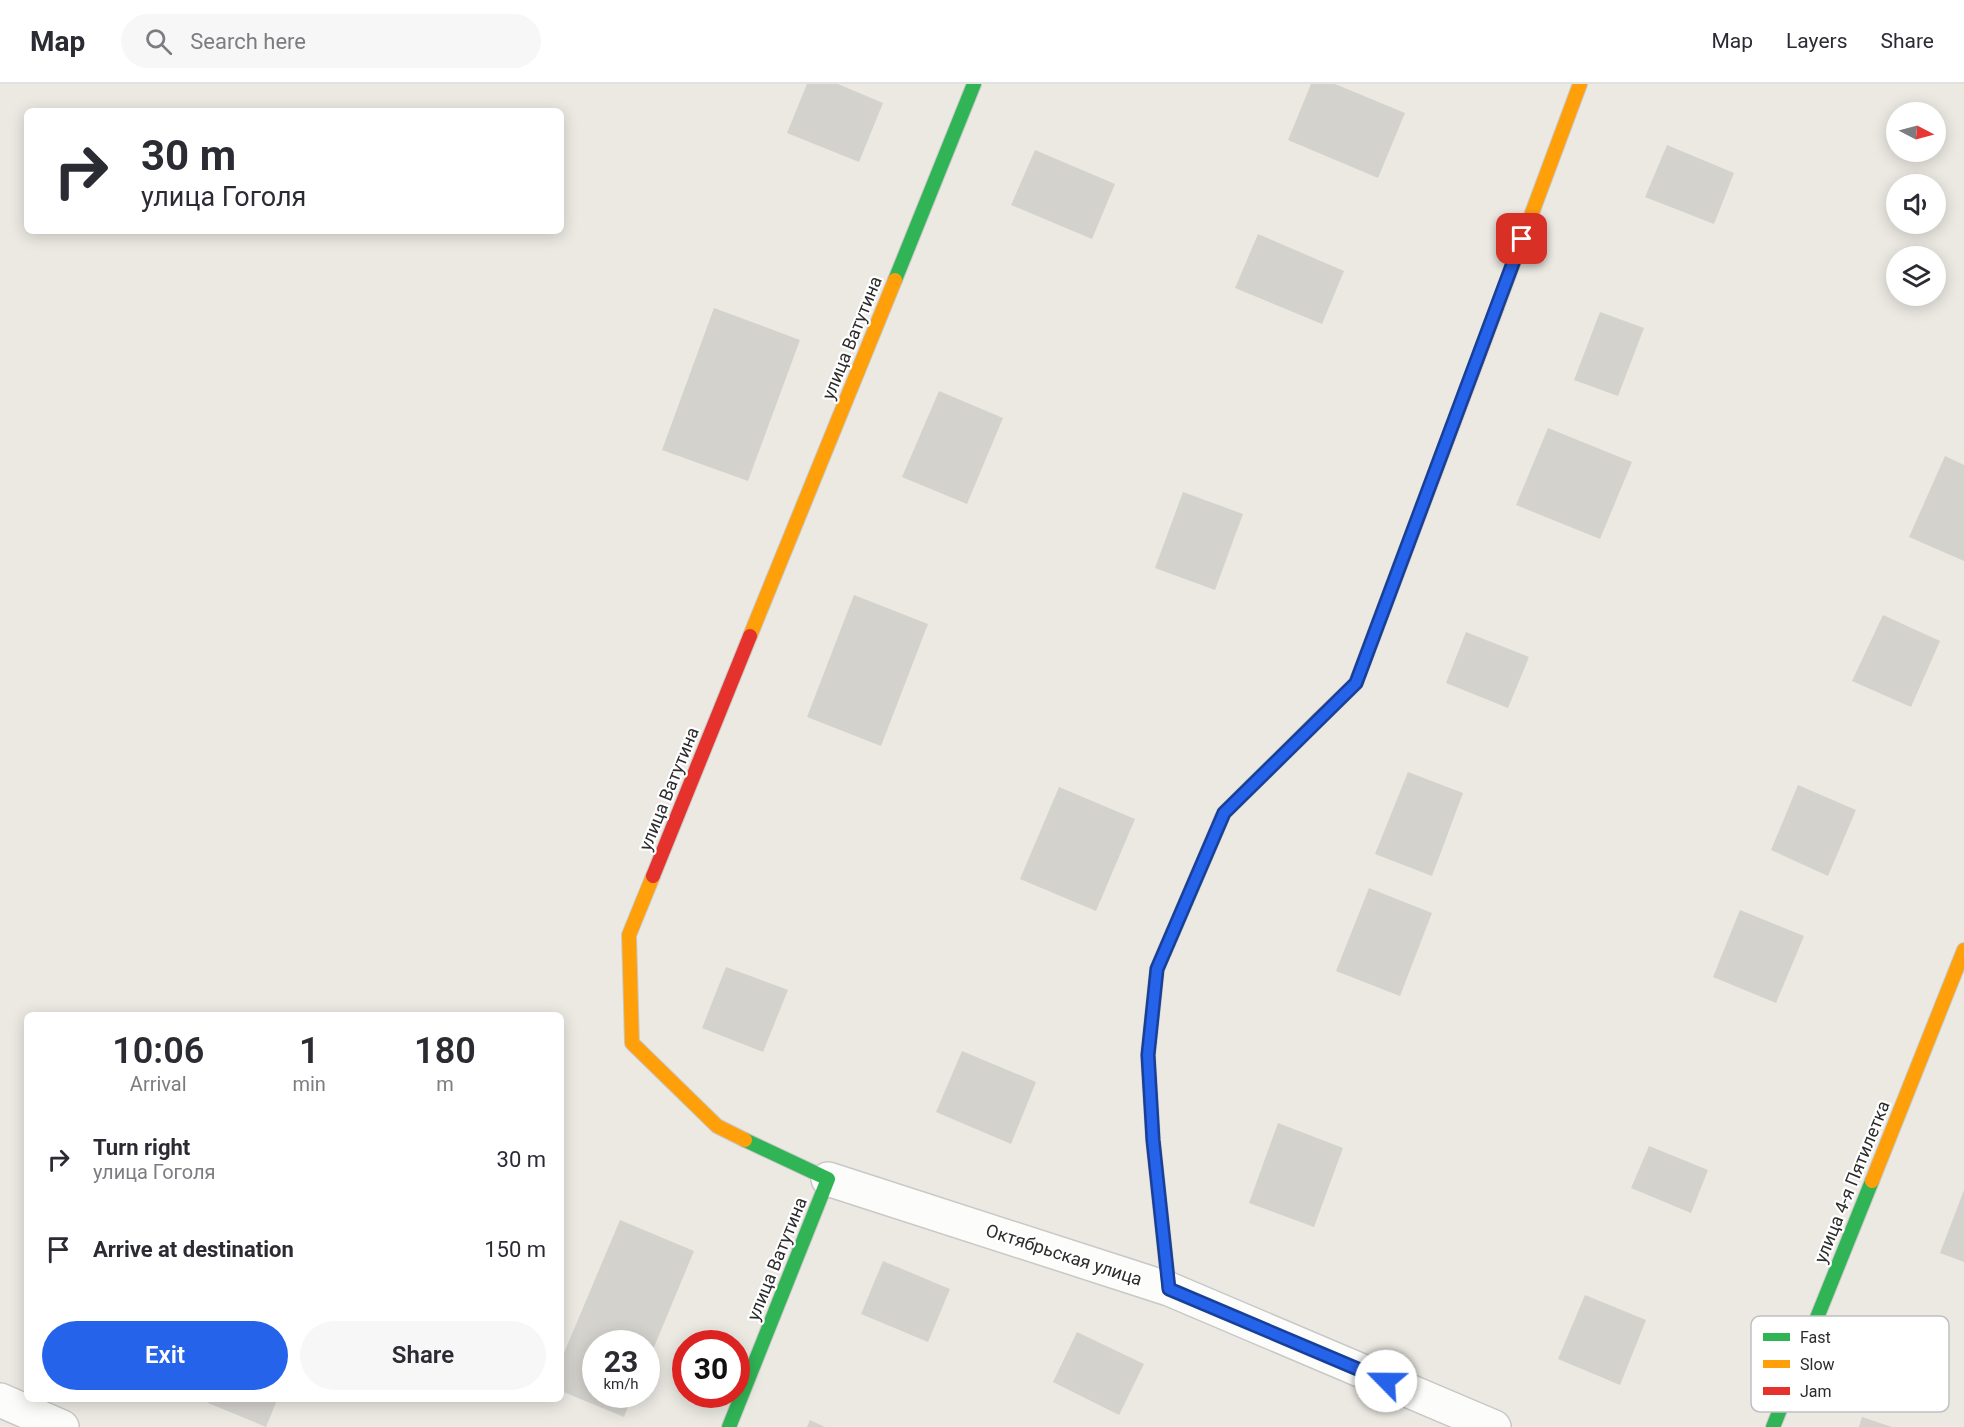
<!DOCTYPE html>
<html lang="en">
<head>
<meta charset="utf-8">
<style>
	:root { --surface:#fff; --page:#f7f7f7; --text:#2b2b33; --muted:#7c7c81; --line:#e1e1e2; --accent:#2563eb }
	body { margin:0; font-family:Roboto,sans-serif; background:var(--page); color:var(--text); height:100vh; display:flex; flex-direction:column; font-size:22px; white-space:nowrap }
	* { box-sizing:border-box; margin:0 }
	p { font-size:20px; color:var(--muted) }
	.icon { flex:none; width:33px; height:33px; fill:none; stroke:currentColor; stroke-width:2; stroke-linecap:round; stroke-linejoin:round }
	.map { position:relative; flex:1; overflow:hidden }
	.panel { position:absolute; left:24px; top:928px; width:540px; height:390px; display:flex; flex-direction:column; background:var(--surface); border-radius:9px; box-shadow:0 3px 15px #0003 }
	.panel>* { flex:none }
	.top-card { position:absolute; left:24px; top:24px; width:540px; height:126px; border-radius:9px; box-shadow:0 3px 15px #0003; background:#fff; color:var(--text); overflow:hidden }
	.needle { width:39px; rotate:96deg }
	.buttons { position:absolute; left:1886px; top:18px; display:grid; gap:12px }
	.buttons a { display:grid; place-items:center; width:60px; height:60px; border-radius:50%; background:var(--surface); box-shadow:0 3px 15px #0003; font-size:30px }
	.speed { position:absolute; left:582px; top:1246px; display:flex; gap:12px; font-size:30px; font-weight:700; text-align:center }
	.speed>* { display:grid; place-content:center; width:78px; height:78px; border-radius:50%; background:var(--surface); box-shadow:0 3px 15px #0003; line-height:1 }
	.speed small { font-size:15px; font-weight:400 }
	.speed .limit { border:9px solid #d22; background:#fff; color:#111 }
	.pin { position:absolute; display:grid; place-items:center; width:51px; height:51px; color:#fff; margin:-26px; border-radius:12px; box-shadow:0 3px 9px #0006 }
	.me { position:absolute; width:66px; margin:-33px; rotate:293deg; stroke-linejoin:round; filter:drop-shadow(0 0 4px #0008) }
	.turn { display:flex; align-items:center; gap:21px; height:126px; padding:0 18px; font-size:27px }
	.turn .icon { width:78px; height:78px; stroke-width:2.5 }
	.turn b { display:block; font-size:42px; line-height:51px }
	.eta { display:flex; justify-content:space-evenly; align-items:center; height:102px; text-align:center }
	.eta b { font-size:36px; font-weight:600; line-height:42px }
	.button { display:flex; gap:12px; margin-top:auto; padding:12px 18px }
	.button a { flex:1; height:69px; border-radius:36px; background:var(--accent); color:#fff; font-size:24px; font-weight:600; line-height:69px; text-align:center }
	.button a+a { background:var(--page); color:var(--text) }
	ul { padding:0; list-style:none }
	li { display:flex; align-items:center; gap:18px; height:90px; padding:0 18px }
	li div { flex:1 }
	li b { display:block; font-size:22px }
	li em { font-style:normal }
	header { display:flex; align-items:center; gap:36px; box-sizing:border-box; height:84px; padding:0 30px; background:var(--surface); border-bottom:2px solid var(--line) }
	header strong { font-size:28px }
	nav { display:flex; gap:33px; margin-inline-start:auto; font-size:21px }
	.search { width:420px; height:54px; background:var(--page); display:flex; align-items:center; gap:15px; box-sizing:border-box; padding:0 21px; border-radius:33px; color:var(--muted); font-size:22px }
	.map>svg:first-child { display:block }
	.building { fill:#d4d2cd }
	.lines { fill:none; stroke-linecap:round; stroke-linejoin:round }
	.street-casing { stroke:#c8c8c7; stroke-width:36 }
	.fast-casing { stroke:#c8c8c7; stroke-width:16 }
	.slow-casing { stroke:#c8c8c7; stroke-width:16 }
	.jam-casing { stroke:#c8c8c7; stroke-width:16 }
	.street { stroke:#fcfcfb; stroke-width:33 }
	.fast { stroke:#30b455; stroke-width:14 }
	.slow { stroke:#ff9f0a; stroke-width:14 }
	.jam { stroke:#e5322d; stroke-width:14 }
	.route-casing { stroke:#184099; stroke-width:15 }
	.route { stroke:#2563eb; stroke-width:10 }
	.labels { text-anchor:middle; stroke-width:4.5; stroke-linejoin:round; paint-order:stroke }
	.street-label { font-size:18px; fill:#2c2c2c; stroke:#fff }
	.key { fill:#fff; stroke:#c0c0c0; stroke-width:1.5 }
	.key-label { font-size:16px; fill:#2c2c2c }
</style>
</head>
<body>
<header>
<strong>Map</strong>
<div class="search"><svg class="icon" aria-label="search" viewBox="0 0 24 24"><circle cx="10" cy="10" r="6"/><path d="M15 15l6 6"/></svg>Search here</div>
<nav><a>Map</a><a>Layers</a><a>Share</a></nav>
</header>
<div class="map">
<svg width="1964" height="1343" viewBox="0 0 1964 1343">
	<rect width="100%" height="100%" fill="#ebe9e2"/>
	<!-- building -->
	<path class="building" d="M807 0H838L883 19 859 78 787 49Z
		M1311 0H1335L1405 29 1378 94 1288 56Z
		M1667 61 1734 89 1714 140 1645 113Z
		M1035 66 1115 100 1092 155 1011 121Z
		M1258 150 1344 187 1322 240 1235 204Z
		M714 224 800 256 748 397 662 366Z
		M1600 228 1644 244 1618 312 1574 296Z
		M939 307 1003 334 967 420 902 393Z
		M1548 344 1632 378 1600 455 1516 421Z
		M1945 372 1964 381V477L1909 453Z
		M1183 408 1243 430 1215 506 1155 484Z
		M854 511 928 540 881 662 807 633Z
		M1883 531 1940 557 1911 623 1852 597Z
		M1466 548 1529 573 1508 624 1446 599Z
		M1408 688 1463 709 1432 792 1375 770Z
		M1798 701 1856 726 1828 792 1771 766Z
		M1059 703 1135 735 1096 827 1020 795Z
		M1369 804 1432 829 1400 912 1336 887Z
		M1740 826 1804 852 1776 919 1713 893Z
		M726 883 788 906 763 968 702 944Z
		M962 967 1036 998 1011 1060 936 1028Z
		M1278 1039 1343 1064 1314 1143 1249 1119Z
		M1649 1062 1708 1086 1691 1129 1631 1104Z
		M1964 1106V1178L1940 1169Z
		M620 1136 694 1167 647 1280 646 1260H596V1311H633L624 1333 561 1307V1276Z
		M883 1177 950 1205 928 1258 861 1230Z
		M1585 1211 1646 1236 1620 1301 1558 1275Z
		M1077 1248 1144 1280 1119 1331 1053 1298Z
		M210 1316H277L266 1343 208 1319Z
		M1862 1333 1892 1343H1859Z
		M810 1336 825 1343H807Z"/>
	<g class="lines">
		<defs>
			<path id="street" d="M828 1095 1169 1205 1494 1343
				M0 1316 62 1343"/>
			<path id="fast" d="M895 196 974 0
				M1173 848 1224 729 1318 636
				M729 1343 828 1095 745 1056
				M1773 1343 1872 1097"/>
			<path id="slow" d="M1497 223 1580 0
				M750 552 895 196
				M653 792 629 851 632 959 717 1042 745 1056
				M1872 1097 1964 866"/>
			<path id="jam" d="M1318 636 1356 599 1497 223
				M653 792 750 552
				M1169 1205 1153 1056 1148 971 1157 885 1173 848"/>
		</defs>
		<!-- street casing -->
		<use href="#street" class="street-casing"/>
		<!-- fast casing -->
		<use href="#fast" class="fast-casing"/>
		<!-- slow casing -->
		<use href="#slow" class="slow-casing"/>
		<!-- jam casing -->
		<use href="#jam" class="jam-casing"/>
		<!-- street -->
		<use href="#street" class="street"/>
		<!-- fast -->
		<use href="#fast" class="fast"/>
		<!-- slow -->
		<use href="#slow" class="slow"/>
		<!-- jam -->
		<use href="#jam" class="jam"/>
	</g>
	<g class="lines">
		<defs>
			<path id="route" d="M1386 1297 1169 1205 1153 1056 1148 971 1157 885 1224 729 1356 599 1522 155"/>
		</defs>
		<!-- route casing -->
		<use href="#route" class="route-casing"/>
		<!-- route -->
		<use href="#route" class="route"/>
	</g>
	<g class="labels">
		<!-- street labels -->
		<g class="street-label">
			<text transform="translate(852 254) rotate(-68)" y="6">улица Ватутина</text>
			<text transform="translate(669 705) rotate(-68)" y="6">улица Ватутина</text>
			<text transform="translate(1852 1098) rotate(-68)" y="6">улица 4-я Пятилетка</text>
			<text transform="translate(1064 1171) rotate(18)" y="6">Октябрьская улица</text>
			<text transform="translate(777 1175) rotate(-68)" y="6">улица Ватутина</text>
		</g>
	</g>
	<!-- legend -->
	<rect x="1751" y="1232" width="198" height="96" rx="9" class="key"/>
	<rect x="1763" y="1249" width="27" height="8" fill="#30b455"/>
	<rect x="1763" y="1276" width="27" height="8" fill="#ff9f0a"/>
	<rect x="1763" y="1303" width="27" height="8" fill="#e5322d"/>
	<g class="key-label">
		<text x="1800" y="1259">Fast</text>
		<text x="1800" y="1286">Slow</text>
		<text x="1800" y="1313">Jam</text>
	</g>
</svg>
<div class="buttons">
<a><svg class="needle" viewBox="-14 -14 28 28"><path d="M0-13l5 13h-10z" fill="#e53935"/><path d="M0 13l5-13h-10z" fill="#7c7c81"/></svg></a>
<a><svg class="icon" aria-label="sound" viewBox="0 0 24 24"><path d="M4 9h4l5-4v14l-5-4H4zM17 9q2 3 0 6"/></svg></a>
<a><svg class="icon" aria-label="layers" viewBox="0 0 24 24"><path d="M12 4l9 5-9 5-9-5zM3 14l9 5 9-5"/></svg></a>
</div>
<div class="speed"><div>23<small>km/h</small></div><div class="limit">30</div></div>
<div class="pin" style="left:1522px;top:155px;background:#d93025"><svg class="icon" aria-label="arrive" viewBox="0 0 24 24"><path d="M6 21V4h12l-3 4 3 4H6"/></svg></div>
<svg class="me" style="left:1386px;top:1297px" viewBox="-20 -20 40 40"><circle r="19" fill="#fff"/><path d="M0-13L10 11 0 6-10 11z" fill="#2563eb"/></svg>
<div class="top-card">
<div class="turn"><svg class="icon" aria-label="right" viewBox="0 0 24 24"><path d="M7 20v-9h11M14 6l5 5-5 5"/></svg><div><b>30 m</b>улица Гоголя</div></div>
</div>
<section class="panel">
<div class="eta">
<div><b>10:06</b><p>Arrival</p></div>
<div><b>1</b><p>min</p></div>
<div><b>180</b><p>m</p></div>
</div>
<ul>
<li><svg class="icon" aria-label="right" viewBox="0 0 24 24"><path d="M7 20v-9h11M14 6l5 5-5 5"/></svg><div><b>Turn right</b><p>улица Гоголя</p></div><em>30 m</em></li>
<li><svg class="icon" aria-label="arrive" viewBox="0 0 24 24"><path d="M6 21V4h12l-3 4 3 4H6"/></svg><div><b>Arrive at destination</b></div><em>150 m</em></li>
</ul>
<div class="button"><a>Exit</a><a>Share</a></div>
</section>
</div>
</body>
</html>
